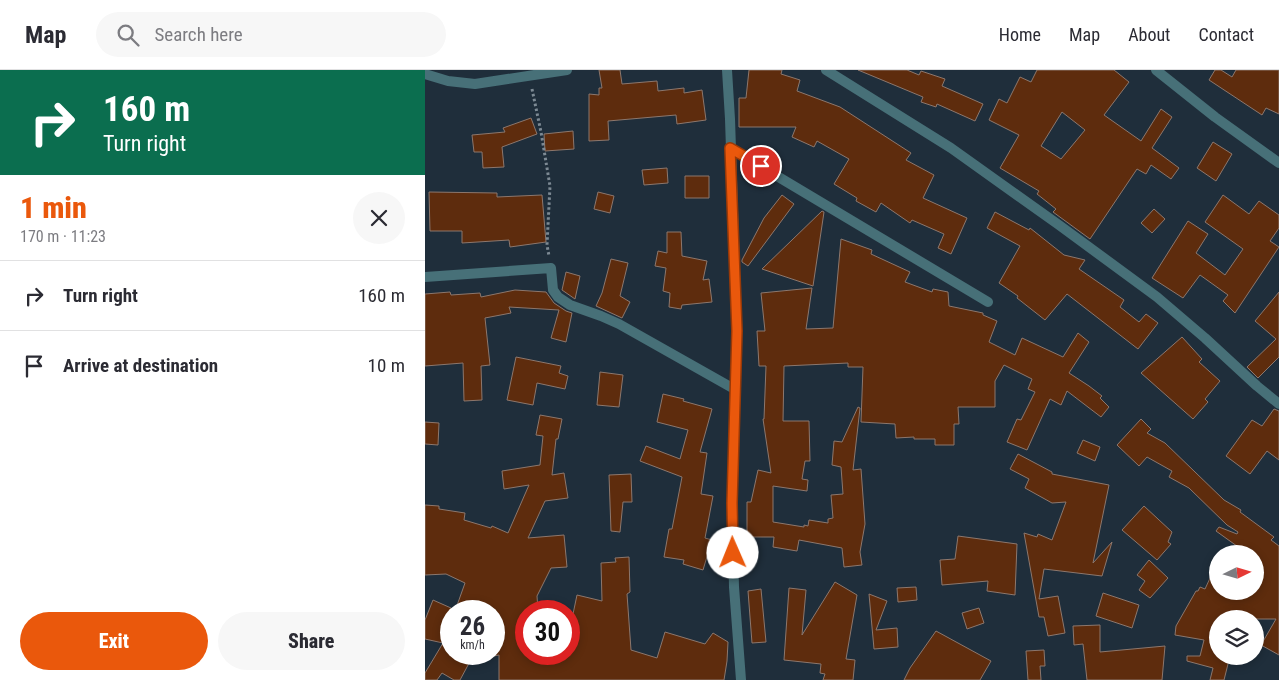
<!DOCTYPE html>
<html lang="en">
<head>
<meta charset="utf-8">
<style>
	:root { --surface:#fff; --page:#f7f7f7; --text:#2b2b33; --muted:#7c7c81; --line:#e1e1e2; --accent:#ea580c }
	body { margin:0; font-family:"Roboto Condensed",sans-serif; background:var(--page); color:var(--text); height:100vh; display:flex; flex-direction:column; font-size:19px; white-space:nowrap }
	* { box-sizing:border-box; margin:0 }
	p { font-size:16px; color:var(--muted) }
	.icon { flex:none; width:28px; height:28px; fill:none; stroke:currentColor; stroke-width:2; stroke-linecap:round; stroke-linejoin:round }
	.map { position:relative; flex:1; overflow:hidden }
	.panel { display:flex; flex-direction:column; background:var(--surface); width:425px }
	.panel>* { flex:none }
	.banner { background:#0b6e4f; color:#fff; overflow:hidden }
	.needle { width:32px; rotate:85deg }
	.controls { position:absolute; left:784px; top:475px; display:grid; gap:10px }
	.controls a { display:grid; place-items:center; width:55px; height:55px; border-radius:50%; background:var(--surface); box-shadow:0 2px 8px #0003; font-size:25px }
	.speed { position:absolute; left:15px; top:530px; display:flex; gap:10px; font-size:25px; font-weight:700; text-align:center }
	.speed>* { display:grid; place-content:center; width:65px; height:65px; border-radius:50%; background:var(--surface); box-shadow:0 2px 8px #0003; line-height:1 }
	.speed small { font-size:12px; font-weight:400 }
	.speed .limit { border:8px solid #d22; background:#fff; color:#111 }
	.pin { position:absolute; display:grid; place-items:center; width:42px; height:42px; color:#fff; margin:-21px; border:2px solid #fff; border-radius:50%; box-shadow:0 1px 5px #0007 }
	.me { position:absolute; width:55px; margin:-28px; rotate:359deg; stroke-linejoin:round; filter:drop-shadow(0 0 4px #0008) }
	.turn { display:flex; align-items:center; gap:18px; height:105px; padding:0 20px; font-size:22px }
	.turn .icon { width:65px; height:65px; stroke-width:2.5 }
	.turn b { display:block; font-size:35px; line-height:42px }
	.round { display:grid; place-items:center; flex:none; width:52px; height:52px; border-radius:26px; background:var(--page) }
	.headline { display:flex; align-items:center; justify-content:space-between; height:85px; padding:0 20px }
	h1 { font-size:30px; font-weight:800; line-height:38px; color:var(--accent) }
	.cta { display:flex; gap:10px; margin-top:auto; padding:10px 20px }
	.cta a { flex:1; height:58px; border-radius:30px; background:var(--accent); color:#fff; font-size:20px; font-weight:800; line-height:58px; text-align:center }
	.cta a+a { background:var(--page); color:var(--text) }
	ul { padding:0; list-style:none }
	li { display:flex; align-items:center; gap:15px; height:70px; padding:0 20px; border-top:1px solid var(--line) }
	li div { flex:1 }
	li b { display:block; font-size:19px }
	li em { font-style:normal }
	header { display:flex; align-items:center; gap:30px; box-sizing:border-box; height:70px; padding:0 25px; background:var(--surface); border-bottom:1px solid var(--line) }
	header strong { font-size:24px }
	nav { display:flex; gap:28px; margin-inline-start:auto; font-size:18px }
	.search { width:350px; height:45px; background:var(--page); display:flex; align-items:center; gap:12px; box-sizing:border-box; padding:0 18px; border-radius:28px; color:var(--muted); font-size:19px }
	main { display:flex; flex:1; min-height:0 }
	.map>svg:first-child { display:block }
	.building { fill:#5e2c0d; stroke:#8c776d; fill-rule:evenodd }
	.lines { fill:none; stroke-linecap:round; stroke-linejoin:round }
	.path { stroke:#7d8a94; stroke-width:3; stroke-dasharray:2.5 2.5; stroke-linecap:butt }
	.street { stroke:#477078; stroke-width:10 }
	.route-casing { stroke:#983908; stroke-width:12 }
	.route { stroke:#ea580c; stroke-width:9 }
</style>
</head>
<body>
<header>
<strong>Map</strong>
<div class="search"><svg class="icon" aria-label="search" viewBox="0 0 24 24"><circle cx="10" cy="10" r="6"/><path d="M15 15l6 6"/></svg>Search here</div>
<nav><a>Home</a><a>Map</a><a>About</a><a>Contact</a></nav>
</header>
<main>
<section class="panel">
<div class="banner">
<div class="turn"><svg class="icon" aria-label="right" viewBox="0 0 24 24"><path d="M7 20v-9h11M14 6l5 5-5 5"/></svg><div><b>160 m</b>Turn right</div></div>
</div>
<div class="headline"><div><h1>1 min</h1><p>170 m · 11:23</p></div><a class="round"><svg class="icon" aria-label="close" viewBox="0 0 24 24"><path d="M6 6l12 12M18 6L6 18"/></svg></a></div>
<ul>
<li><svg class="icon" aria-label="right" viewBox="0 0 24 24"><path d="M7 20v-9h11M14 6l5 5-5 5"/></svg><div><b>Turn right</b></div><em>160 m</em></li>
<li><svg class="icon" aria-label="arrive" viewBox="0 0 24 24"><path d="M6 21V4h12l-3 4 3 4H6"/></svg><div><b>Arrive at destination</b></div><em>10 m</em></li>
</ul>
<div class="cta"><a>Exit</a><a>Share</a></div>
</section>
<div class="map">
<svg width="854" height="610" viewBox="0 0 854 610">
	<rect width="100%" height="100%" fill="#1f2e3b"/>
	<!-- building -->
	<path class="building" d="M174 0H195L197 14 232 11 233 21 259 18V23L277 20 281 50 252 54 251 45 183 51 184 70 164 71V24L174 25V18H177Z
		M324 0H357L356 4 375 10 372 21 415 37 486 83 481 90 509 105 498 128 542 148 526 184 513 178 519 164 487 150 485 153 456 133 451 142 431 131 432 128 409 114 424 89 392 71 389 77 367 67 371 57H314V28H321Z
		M433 0H482L494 5 496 1 520 9 517 16 558 34 550 51 512 34 511 37 496 32 498 27Z
		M612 0H689L704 12 679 45 716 71 736 39 747 47 727 78 754 98 746 109 726 95 721 104 712 99 665 169 628 142 631 139 612 124 614 121 575 98 594 65 564 50 574 29 582 33 595 7 606 12ZM637 42 660 60 636 89 616 76Z
		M790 0H796L807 7 811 0H854V44L841 38 837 45 784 10Z
		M106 48 112 64 77 77 79 97 58 98 57 82H49L47 65 80 62 78 58Z
		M148 61 149 79 120 81 119 64Z
		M788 72 807 84 791 111 772 98Z
		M242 98 243 113 219 115 217 100Z
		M260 106H284V128H260Z
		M4 122 72 123V127L117 125 121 172 85 177 84 170 37 173V161H5Z
		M173 122 189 126 185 143 169 139Z
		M357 125 369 134 323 196 317 192V190L339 148Z
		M798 125 824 144 834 131 854 145V158L845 171 854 177 810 243 798 231 803 225 775 205 758 228 727 208 763 151 783 164 771 183 800 205 818 179 780 152Z
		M729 139 740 149 727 163 716 153Z
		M397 141 399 142 388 216 337 199Z
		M570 142 604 160 605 158 639 185 660 190 654 199 699 230 695 237 714 252 721 244 733 253 713 279 642 224 620 250 592 228 593 226 574 213 595 176 562 158Z
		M242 162H256L257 186 282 191 278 210 284 209 287 232 257 235 256 239 244 237 245 223 238 221 241 198 230 196 233 181 242 183Z
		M416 169 447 180 446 184 485 202 480 212 507 222 508 219 523 222 524 236 558 243V245L572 251 564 272 590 285 597 268 638 287 653 263 664 272 644 303 664 316 677 326 675 328 684 337 676 347 642 321 636 335 625 329 602 380 582 372 592 349 596 350 610 322 603 319 607 309 579 295 570 311V337H533L534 354H529V375H510V369H489V367L471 368 470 354 436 352 438 297H423V293L359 296 358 351H384L385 391H380L377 409 383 410 382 421 348 416V452L379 457V455L383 456 384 450 403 453V449L408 448 406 425 418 424 416 397 407 395 409 371 417 372 433 337 435 338 428 400 436 399 440 454 435 482 437 495 419 497 417 478 374 470 372 481 348 477 349 467H322V432H326L333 400 346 403 338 349H339L341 296H334L332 261H340L336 223 387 218 381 259 408 258Z
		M186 189 203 193 195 226 205 232 197 248 171 236 177 223Z
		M141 202 155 206 150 229 137 220Z
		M90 220 121 222 129 233 141 241 147 243 141 272 126 268 134 240 84 237 86 243 60 248 65 295 56 296 57 330 39 331 38 293 0 296V224L25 222 26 225 55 223 56 227Z
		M854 222V287L833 308 822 297 851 269 830 251Z
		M757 267 777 289 774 292 795 311 780 329 783 332 768 349 716 303Z
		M91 287 136 296 134 303 143 306 140 319 112 313 108 335 82 330Z
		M175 302 198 305 194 337 172 335Z
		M238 324 259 329 258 331 287 339 275 382 282 383 276 424 288 426 280 468 287 470 278 500 258 494 259 490 239 487 244 459H247L257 407 215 391 221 376 255 389 263 360 232 352Z
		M849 339 854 341V390L842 381 825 404 801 386 827 350 837 356Z
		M115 345 137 349 133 369H131L127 405 139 403 143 428 120 431 103 468 139 465 142 497 126 498 112 526 113 541H101V584H144V544H148L152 525 177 531 176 493 191 492 190 488 204 487 205 522 202 524 206 580 232 588 240 562 280 574 288 563 303 572 302 591 299 610H74V585L69 586V541H30L40 513 21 504 0 505V435L14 436V439L40 443 39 450 66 458 67 456 83 463 104 415 79 419 77 401 115 395 118 366 111 365Z
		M716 349 726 359 722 363 740 373 799 430 816 440 815 442 849 467 846 470 854 476V585L836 575 851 549H792V586H805L799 610H785L788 598 762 591V586H775L779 570 750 565 751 556 771 521H773L775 517 780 519 792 493V521H830V484H823L791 461 794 457 812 464 813 462 802 455 764 418 744 407 747 401 722 387 714 396 692 375Z
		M0 352 14 353 13 375 0 374Z
		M658 370 675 377 670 391 652 383Z
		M593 384 627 402V404L684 415 668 493 687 472 677 506 619 499 614 529 633 526 640 563 623 566 619 547H614L599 463 612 467 613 464 627 470 641 432 627 433 600 418 604 409 585 399Z
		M206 404 207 432H198L195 462 186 461 184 405Z
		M719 436 747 462 743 472 746 474 732 490 697 460Z
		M533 466 592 474 590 525 562 521 563 511 517 515 515 490 530 489Z
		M724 490 743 508 725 528 714 520 720 511 712 505Z
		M410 512 432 525 421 589 430 590 428 610H398L400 604 395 603 396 594 359 590 364 518 381 520 377 565Z
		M491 517 492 530 473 532 472 518Z
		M336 519 341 572 327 573 323 521Z
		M678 523 714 535 707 558 671 546Z
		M444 524 462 531 451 560 472 558 473 577 449 579Z
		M8 530 26 538V584H49L35 610H29L17 603 12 610H0V603L18 573 0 569V550Z
		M554 538 559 553 542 559 537 543Z
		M675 555V582L740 576 737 610H662L658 574 649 575 648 556Z
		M511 561 566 591 555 610H479L485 598Z
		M619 580 620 596H615L616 610H603L601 581Z"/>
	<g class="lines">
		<!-- path -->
		<path class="path" d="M107 19 116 62 125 116 122 175 124 186"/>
		<!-- street -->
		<path class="street" d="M302 0 305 49 312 261 307 433 309 517 316 610
			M401 0 526 78 634 155 732 227 780 268 832 316 854 334
			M731 0 790 47 854 93
			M0 4 23 11 50 14 142 0
			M305 78 563 232
			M0 207 126 198 128 220 133 227 145 235 176 246 194 254 311 320"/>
	</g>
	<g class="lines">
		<defs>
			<path id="route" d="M308 483 307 433 312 261 305 78 336 96"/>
		</defs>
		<!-- route casing -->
		<use href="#route" class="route-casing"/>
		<!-- route -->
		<use href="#route" class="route"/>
	</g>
</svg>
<div class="controls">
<a><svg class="needle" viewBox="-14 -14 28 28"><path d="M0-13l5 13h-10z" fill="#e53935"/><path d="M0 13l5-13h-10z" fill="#7c7c81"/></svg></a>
<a><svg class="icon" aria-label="layers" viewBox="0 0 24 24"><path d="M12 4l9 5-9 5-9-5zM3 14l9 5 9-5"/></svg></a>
</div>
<div class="speed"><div>26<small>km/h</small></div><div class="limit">30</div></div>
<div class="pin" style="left:336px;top:96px;background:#d93025"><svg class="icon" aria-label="arrive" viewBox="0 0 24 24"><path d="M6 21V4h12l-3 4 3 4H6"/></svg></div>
<svg class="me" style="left:308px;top:483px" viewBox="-20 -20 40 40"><circle r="19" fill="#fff"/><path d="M0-13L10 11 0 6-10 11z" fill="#ea580c"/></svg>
</div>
</main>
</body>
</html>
